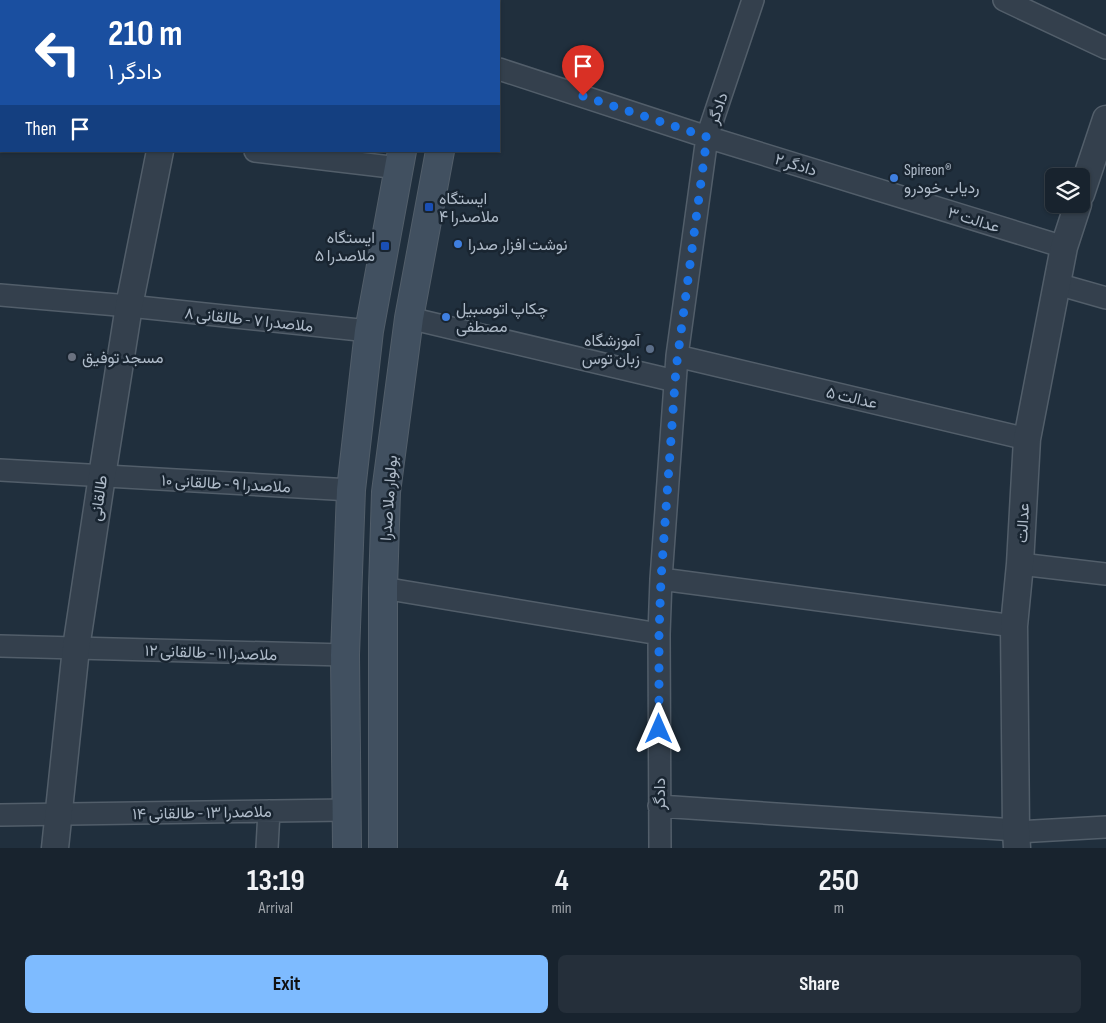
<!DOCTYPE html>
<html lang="en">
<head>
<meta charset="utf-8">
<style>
	:root { --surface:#18232e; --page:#252f3a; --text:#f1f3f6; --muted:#9fa4aa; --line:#36404a; --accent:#7ebbff }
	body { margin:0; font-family:"Sofia Sans Condensed",Vazirmatn,sans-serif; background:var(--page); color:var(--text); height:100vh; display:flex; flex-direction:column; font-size:19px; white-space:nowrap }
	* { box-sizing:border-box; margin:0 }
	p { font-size:16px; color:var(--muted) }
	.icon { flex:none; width:28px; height:28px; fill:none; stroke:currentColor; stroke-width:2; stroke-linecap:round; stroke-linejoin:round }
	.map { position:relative; height:848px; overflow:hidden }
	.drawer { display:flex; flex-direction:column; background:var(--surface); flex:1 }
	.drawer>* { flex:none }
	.banner { position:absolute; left:0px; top:0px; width:500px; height:152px; box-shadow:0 1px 4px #0004,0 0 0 1px var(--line); background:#1a4fa0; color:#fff; overflow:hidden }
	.controls { position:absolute; left:1045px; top:168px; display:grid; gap:10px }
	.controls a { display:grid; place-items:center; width:45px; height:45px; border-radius:8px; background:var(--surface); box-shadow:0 1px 4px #0004,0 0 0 1px var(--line); font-size:25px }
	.pin { position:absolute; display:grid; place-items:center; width:42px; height:42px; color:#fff; margin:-51px -21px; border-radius:50% 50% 50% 0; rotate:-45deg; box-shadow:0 0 5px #0007 }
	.pin .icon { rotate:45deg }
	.me { position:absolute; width:55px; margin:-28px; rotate:0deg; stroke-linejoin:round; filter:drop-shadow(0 0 4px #0008) }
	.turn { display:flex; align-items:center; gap:18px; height:105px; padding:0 25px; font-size:22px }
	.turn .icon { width:65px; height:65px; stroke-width:2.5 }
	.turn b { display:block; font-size:35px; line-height:42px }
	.then { display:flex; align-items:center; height:48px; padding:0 25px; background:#0003; gap:10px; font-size:19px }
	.eta { display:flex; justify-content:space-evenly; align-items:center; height:85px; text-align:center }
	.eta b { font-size:30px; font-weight:700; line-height:35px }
	.cta { display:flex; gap:10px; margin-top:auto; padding:10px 25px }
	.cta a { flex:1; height:58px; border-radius:8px; background:var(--accent); color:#111; font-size:20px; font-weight:700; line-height:58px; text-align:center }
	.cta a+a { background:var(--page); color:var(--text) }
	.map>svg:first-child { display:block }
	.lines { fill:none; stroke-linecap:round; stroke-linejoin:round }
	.minor-casing { stroke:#525e6a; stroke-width:24 }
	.tertiary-casing { stroke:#525e6a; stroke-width:29 }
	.secondary-casing { stroke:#525e6a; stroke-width:30 }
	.minor { stroke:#34404d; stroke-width:21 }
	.tertiary { stroke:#34404d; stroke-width:26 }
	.secondary { stroke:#415060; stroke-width:28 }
	.route { stroke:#1a73e8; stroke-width:9; stroke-dasharray:0 16.2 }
	.shop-dot { fill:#3f7fe0; stroke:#192531; stroke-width:2 }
	.transit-dot { fill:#1a4fb4; stroke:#192531; stroke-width:2 }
	.service-dot { fill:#5c6f8a; stroke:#192531; stroke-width:2 }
	.worship-dot { fill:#6b7280; stroke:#192531; stroke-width:2 }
	.labels { text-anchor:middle; stroke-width:5; stroke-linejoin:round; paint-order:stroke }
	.street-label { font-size:16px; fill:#afbbc9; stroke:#192531 }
	.poi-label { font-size:16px; fill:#afbbc9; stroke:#192531; text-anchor:start }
</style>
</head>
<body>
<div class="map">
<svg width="1106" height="848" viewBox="0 0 1106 848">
	<rect width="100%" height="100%" fill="#202f3d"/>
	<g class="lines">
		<defs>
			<path id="minor" d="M363 0 371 1
				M1004 0 1106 48
				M499 69 707 137 1064 247
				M0 119H1
				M255 151 399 168
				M1057 284 1106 298
				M0 295 129 306 369 331
				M409 318 675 381
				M677 356 1027 439
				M0 470 351 490
				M1020 564 1106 574
				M661 579 1014 626
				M383 588 659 634
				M0 646 345 655
				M659 806 1016 830
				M0 815 347 810
				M1017 832 1106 827
				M267 848 269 811
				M660 848 659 634 661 579 677 356 707 137 753 0"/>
			<path id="tertiary" d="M186 1V0
				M1081 194 1106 119
				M55 848 76 648 102 476 129 306 160 151
				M1017 848 1016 830 1014 626 1020 564 1027 439 1064 247 1078 204"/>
			<path id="secondary" d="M431 1V0
				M468 1V0
				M347 848 345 655 351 490 369 331 402 151
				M383 848V588L386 492 409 318 440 151"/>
		</defs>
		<!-- minor casing -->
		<use href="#minor" class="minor-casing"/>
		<!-- tertiary casing -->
		<use href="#tertiary" class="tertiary-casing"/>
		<!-- secondary casing -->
		<use href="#secondary" class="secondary-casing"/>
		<!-- minor -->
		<use href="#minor" class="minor"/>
		<!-- tertiary -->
		<use href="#tertiary" class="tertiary"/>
		<!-- secondary -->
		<use href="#secondary" class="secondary"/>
	</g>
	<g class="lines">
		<!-- route -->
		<path class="route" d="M583 96 707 137 676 369 661 579 659 634V729"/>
	</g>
	<!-- markers -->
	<g class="shop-dot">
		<circle cx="894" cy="178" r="5"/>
		<circle cx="458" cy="244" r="5"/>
		<circle cx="446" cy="317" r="5"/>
	</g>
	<g class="transit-dot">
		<rect x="424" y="202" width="10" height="10" rx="2.5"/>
		<rect x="380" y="241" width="10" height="10" rx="2.5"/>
	</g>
	<circle class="service-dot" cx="650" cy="349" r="5"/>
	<circle class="worship-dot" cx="72" cy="357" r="5"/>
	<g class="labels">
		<!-- street labels -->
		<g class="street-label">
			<text transform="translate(717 108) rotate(-71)" y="6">دادگر</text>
			<text transform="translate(796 164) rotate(17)" y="6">دادگر ۲</text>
			<text transform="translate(974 219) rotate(17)" y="6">عدالت ۳</text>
			<text transform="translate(249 319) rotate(6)" y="6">ملاصدرا ۷ - طالقانی ۸</text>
			<text transform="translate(852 397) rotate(13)" y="6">عدالت ۵</text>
			<text transform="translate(226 483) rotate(3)" y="6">ملاصدرا ۹ - طالقانی ۱۰</text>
			<text transform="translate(98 498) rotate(-82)" y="6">طالقانی</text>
			<text transform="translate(388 498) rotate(-86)" y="6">بولوار ملا صدرا</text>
			<text transform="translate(1022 523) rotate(-87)" y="6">عدالت</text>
			<text transform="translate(211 652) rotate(2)" y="6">ملاصدرا ۱۱ - طالقانی ۱۲</text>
			<text transform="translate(659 794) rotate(-90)" y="6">دادگر</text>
			<text transform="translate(202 812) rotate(-1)" y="6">ملاصدرا ۱۳ - طالقانی ۱۴</text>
		</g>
		<!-- poi labels -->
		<g class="poi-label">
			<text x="904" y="175">Spireon®<tspan x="904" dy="18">ردیاب خودرو</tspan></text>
			<text x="439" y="204">ایستگاه<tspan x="439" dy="18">ملاصدرا ۴</tspan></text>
			<text x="375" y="243" text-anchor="end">ایستگاه<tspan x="375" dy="18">ملاصدرا ۵</tspan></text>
			<text x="468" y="250">نوشت افزار صدرا</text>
			<text x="456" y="314">چکاپ اتومىبیل<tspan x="456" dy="18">مصطفی</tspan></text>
			<text x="640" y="346" text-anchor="end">آموزشگاه<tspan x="640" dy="18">زبان توس</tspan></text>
			<text x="82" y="363">مسجد توفیق</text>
		</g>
	</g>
</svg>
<div class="controls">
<a><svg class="icon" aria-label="layers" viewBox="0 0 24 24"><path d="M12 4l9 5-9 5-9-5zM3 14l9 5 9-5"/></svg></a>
</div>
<div class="pin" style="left:583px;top:96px;background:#d93025"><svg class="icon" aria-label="arrive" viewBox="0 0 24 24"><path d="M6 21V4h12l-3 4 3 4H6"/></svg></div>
<svg class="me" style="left:659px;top:729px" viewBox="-20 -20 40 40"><path d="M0-17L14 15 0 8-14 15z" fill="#1a73e8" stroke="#fff" stroke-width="4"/></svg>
<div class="banner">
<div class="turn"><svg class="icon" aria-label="left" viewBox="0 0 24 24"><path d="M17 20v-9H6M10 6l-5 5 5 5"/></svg><div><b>210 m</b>دادگر ۱</div></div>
<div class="then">Then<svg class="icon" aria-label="arrive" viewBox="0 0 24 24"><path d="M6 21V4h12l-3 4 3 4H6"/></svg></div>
</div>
</div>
<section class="drawer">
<div class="eta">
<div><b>13:19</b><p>Arrival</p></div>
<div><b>4</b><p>min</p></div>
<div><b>250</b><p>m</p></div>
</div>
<div class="cta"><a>Exit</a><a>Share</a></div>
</section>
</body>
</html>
